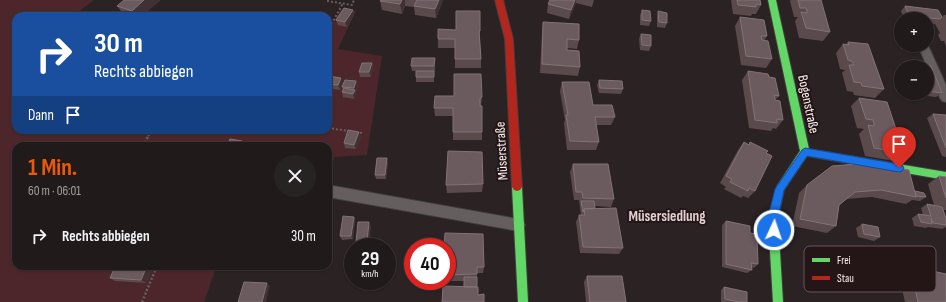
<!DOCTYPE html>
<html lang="de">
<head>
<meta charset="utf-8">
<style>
	:root { --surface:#201a1a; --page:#282323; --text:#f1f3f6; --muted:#a2a1a2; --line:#3d3839; --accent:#ea580c }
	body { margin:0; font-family:"Sofia Sans Condensed",sans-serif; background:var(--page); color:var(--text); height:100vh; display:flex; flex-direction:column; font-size:15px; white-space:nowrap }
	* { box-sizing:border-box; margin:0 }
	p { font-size:13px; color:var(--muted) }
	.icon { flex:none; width:22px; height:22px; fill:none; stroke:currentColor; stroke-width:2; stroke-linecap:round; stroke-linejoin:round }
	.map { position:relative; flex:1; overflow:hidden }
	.details { position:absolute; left:12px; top:142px; width:320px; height:128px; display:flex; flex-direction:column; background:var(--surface); border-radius:12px; box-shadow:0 1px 3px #0004,0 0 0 1px var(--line) }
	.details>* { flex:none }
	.guide { position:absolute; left:12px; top:12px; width:320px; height:122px; border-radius:12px; box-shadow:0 1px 3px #0004,0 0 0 1px var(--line); background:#1a4fa0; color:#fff; overflow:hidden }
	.controls { position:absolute; left:894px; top:12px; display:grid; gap:8px }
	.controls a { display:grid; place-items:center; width:40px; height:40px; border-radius:50%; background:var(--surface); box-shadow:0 1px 3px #0004,0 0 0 1px var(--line); font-size:20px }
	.speed { position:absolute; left:344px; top:238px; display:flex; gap:8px; font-size:20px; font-weight:700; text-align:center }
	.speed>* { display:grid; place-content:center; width:52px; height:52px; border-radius:50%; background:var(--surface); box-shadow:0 1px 3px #0004,0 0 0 1px var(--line); line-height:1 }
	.speed small { font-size:10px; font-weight:400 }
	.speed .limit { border:6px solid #d22; background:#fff; color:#111 }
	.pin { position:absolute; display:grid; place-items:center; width:34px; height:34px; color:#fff; margin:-41px -17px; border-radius:50% 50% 50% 0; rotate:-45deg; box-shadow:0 0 4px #0007 }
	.pin .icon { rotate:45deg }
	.me { position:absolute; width:44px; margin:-22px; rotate:3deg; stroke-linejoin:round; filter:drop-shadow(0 0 3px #0008) }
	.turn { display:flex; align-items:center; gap:14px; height:84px; padding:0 16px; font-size:18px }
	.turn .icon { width:52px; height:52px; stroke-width:2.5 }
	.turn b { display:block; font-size:28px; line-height:34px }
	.then { display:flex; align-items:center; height:38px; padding:0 16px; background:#0003; gap:8px; font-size:15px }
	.round { display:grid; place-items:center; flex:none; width:42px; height:42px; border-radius:21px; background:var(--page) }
	.overview { display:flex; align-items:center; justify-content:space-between; height:68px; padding:0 16px }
	h1 { font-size:24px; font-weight:700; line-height:30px; color:var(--accent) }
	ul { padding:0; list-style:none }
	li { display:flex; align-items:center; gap:12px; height:52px; padding:0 16px }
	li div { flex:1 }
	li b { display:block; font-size:15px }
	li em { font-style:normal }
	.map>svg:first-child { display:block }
	.green { fill:#4d262b }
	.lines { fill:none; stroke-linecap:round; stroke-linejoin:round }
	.lane-casing { stroke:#443d3e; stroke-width:2 }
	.fast-casing { stroke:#443d3e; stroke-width:2 }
	.jam-casing { stroke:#443d3e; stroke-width:2 }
	.path-far1 { stroke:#665f60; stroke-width:2; stroke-dasharray:2 2; stroke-linecap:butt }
	.path { stroke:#665f60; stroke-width:2.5; stroke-dasharray:2 2; stroke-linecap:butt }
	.lane { fill:#655e5e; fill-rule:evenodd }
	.fast { fill:#63d668; fill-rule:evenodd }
	.jam { fill:#b3261e; fill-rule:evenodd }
	.wall { fill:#5b4a4c }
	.shaded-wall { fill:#403234 }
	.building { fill:#6c5b5e; stroke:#827375 }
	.route { fill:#1a73e8; stroke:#114b97 }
	.labels { text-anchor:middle; stroke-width:4; stroke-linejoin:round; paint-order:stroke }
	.street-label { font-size:14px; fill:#faf0f1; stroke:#241617 }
	.neighbourhood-label { font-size:15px; font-weight:bold; fill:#e4d0d1; stroke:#241617 }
	.key { fill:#241617; stroke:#645758; stroke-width:1 }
	.key-label { font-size:11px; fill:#faf0f1 }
</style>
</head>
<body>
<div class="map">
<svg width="946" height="302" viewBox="0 0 946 302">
	<rect width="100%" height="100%" fill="#2a2223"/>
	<!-- green -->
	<path class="green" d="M0 0H94L73 16H16V130H328V27H331L341 9 356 11 338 49 382 56 367 155 334 157 328 197V146H16V266H217L204 302H0Z"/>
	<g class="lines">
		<defs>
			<path id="lane" d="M927 43 946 85V102L942 101 940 98 918 45H927Z
				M328 185 518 219 523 221 525 225 523 229 518 231 328 197Z"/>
			<path id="fast" d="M768 0H776L809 149 946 172V180L807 156 784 190 778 218 783 302H773L768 218 777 186 800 151Z
				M517 183 520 184 522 187 528 302H518L512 187 514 184Z"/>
			<path id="jam" d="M495 0H503L513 39 522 187 520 190 517 191 514 190 512 187 505 39Z"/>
		</defs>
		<!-- lane casing -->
		<use href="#lane" class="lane-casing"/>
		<!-- fast casing -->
		<use href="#fast" class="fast-casing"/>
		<!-- jam casing -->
		<use href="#jam" class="jam-casing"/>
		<!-- path-far1 -->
		<path class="path-far1" d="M327 1 352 5 354 0
			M328 31 343 3
			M328 128 349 131
			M356 132 362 133
			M148 136 153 130"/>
		<!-- path -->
		<path class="path" d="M143 146 149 135
			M142 302 157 266"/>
		<!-- lane -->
		<use href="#lane" class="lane"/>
		<!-- fast -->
		<use href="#fast" class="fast"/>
		<!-- jam -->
		<use href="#jam" class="jam"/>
	</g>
	<!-- wall -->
	<path class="wall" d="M124 0 142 16H126L124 15 117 6Z
		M381 0H443L436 18 415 15 414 7 405 6 402 14 382 10 380 1Z
		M550 0H594L592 7 576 3 569 19 547 13 548 4Z
		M731 0H760L761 5 756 14H752L751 16 733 14Z
		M791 0H821L830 32 823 41 799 38 795 21 798 17H794L790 1Z
		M905 6 942 17 944 15H946V46L944 41H941L938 35 940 33 935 24 927 23V19H904L901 11Z
		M353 10 354 15 347 27 338 25 336 20Z
		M642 10 651 21 649 26 640 25V15Z
		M480 11V40L481 59V68H455V48H438V39L456 30Z
		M658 11 667 23 665 28 657 27V16Z
		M740 17 767 36 764 41 772 59 766 68 741 65 735 26Z
		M543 22 579 40 577 49 567 48V50L580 67 578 76 540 73 542 31Z
		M899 26H901V45H922V46L917 51 901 49 894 31Z
		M641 34 651 46 649 51 640 50 639 39Z
		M848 42 884 89 875 98 854 95 853 92 847 91 842 73 845 70 840 69 836 53 843 44H846Z
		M372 63 373 68 371 77H360L359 72Z
		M435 63V71H434V82H416V77L423 71H412L411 66Z
		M913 64 931 66 942 93 936 97 918 95 917 93H927V67H910Z
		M748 71 769 77 779 96 775 100 783 120 776 129 773 128 771 131 749 128 742 80Z
		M328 76 343 83 340 90 328 88Z
		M599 80 623 89 621 94 599 93 597 85Z
		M356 81 358 86 355 92 356 94 354 99 343 97 342 92 343 90 342 87Z
		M562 82 593 105 615 117 611 125H596L599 142 596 150H567L564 124 565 120 560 91Z
		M482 97 481 106H480L482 132V140H453V116H435L434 108Z
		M859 98 904 153 894 161 865 156 859 134 864 129 857 128 851 106Z
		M933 114 946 115V157L942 156 927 118Z
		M361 137 356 149 345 148 344 143Z
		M744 142 748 145 750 142 766 153 755 191 748 198 743 196 741 198 724 189 726 187 720 183 738 150Z
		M388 162 386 179H376L375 175Z
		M573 164 614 199 611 207 594 206 595 208 623 248 619 254 580 253 576 222 579 215H581L579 200H574L570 172Z
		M939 176 946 177V210H943L946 218V227L942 229 928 227 926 228 914 226 912 218 918 214 923 215 921 208 927 204 934 205 928 184Z
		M483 184 482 192 447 193 446 185Z
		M807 185 915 191 926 197 920 201 912 200 906 204 872 197 846 199 839 205 836 226 827 233 792 226 799 193Z
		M354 217 355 220 353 239 342 240 340 236Z
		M726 221 750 233 758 264 754 268 751 267 752 270 747 273 722 267V225Z
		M862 224 880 237 874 241 858 237 856 228Z
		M371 226 368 246H357L356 242Z
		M447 247 484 267 483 273H477V287L478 295 484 302 464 287V281H444H447Z
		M128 266H150L152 268 146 283 115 281 110 278 126 270Z
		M910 266 946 302H905L898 272Z
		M587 276 626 302H586L584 282Z
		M724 287 747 302H721V290Z"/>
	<!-- shaded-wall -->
	<path class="shaded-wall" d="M144 0H161L142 16H135L132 11Z
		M402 0H405V6L402 14 400 4Z
		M439 0H443L436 18 435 9Z
		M575 0H576V3L569 19 571 10Z
		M353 10 354 15 347 27 345 22Z
		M372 63 373 68 371 77 369 72Z
		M341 78 343 83 340 90 338 85Z
		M356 81 358 86 355 92 356 94 354 99 353 94 354 90V88Z
		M359 132 361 137 356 149 354 145Z
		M242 141 245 145 244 146H239Z
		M387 158 388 162 386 179 385 175Z
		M354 217 355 220 353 239 351 236Z
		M369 222 371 226 368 246 367 242Z
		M147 266H150L152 268 146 283 141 280Z
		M267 283 270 286 266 302H262Z"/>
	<!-- building -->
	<path class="building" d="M124 0H144L132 11 117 6Z
		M381 0H402L400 4 380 1Z
		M417 0H439L435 9 414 6Z
		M550 0H575L571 10 548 4Z
		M737 0H760L761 5 756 4V7L738 5Z
		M798 0H821L830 32 806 28 801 12 807 13V11L806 8H800Z
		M905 6 938 10 942 17 940 19 909 16Z
		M344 8 353 10 345 22 336 20Z
		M642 10 650 11 651 21 642 20Z
		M456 11H480V31H479L481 59H455V39H438V29L456 30Z
		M658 11 667 13V23L659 22Z
		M740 17 764 20 767 36H761L762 40 768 41 772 59 746 56Z
		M543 22 579 24V40L567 39V50L579 51 580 67 542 64Z
		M899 26H901V33Z
		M641 34 651 35V46L642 45Z
		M848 42 868 44 884 89 862 86 861 83 854 82 849 65H854L852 61 848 60 843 44 849 45Z
		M412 58H435L434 66H411Z
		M362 63H372L369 72H359Z
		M913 64 931 66 942 93 927 91V67H914Z
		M416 71H434V77H416Z
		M748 71 768 74 769 77 775 78 779 96 774 95 775 100 780 101 783 120 777 119V123L755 120Z
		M454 74H481L482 97 480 98V106H482V132H453V108H434L435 96H454Z
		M328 76 341 78 338 85 328 84Z
		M345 80 356 81 354 88 342 87Z
		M599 80 622 81 623 89 600 88Z
		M562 82H589L593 105H612L615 117H595L599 142 570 141 566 115H568Z
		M344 88 355 90 353 94 342 92Z
		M859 98 887 102 904 153 874 148 868 125 874 126V124L873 120 866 119Z
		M933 114 946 115V148Z
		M348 130 359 132 354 145 344 143Z
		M230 139 242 141 239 146H227Z
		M744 142 749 145 750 142 768 151 766 153 772 156 755 191 749 188 748 191 730 182 732 179 726 176Z
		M448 151 482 152 483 184 446 185Z
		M377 158H387L385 175H375Z
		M870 163 909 170 916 197 881 190 855 192 839 205 836 226 800 219 807 185 832 166Z
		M573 164H608L614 199 583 198 582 192H576Z
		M939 176 946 177V198Z
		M915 191 924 193 926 197 916 196Z
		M581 201H594L595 208 584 209 583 212Z
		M927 204 942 207 946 218V225L933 223 931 218 932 224 921 222 918 214 931 216Z
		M616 208 623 248 583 247 579 215H585L584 209Z
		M343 216 354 217 351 236H340Z
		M726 221 750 226V233L757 234 758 264 751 263 752 270 726 264Z
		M358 222H369L367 242H356Z
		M862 224 878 227 880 237 864 234Z
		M445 233 483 234 484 267H477V274L447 275V247H444Z
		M128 266H147L141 280 110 278 114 269 126 270Z
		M910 266 946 274V302H918Z
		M587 276H622L626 302H590Z
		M464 277H477V287H464Z
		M244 282 267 283 262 302H238Z
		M443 286 478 287V295L484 294V302H442Z
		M724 287 747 292V302H739L725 299Z"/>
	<!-- route -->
	<path class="route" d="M805 148 899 164 902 165 904 168 902 171 899 172 807 156 784 190 778 218 779 230 777 233 774 235 770 233 768 218 775 189 802 150Z"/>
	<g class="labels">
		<!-- street labels -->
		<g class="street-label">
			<text transform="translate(809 104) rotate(78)" y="5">Bogenstraße</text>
			<text transform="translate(501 151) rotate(-93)" y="5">Müserstraße</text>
		</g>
		<!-- neighbourhood labels -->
		<g class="neighbourhood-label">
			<text x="667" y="221">Müsersiedlung</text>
		</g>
	</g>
	<!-- legend -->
	<rect x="804" y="246" width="132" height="46" rx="6" class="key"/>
	<rect x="812" y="258" width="18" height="4" fill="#63d668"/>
	<rect x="812" y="276" width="18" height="4" fill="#b3261e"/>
	<g class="key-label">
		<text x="837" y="264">Frei</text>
		<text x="837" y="282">Stau</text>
	</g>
</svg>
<div class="controls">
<a>+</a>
<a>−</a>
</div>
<div class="speed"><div>29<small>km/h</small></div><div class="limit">40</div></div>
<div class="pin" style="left:899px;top:168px;background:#d93025"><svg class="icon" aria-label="arrive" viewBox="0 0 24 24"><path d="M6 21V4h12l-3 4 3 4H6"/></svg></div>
<svg class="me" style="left:774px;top:230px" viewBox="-20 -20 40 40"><circle r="17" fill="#1a73e8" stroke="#fff" stroke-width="3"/><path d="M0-11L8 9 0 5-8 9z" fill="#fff"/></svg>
<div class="guide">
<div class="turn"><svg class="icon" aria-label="right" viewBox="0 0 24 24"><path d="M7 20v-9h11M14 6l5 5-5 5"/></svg><div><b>30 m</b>Rechts abbiegen</div></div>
<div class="then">Dann<svg class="icon" aria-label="arrive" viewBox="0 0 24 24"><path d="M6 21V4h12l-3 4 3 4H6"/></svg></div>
</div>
<section class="details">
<div class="overview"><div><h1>1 Min.</h1><p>60 m · 06:01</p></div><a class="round"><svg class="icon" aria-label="close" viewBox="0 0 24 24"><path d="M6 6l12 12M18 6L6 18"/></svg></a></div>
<ul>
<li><svg class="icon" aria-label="right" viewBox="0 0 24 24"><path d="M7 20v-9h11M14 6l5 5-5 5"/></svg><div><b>Rechts abbiegen</b></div><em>30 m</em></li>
</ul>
</section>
</div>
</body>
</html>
